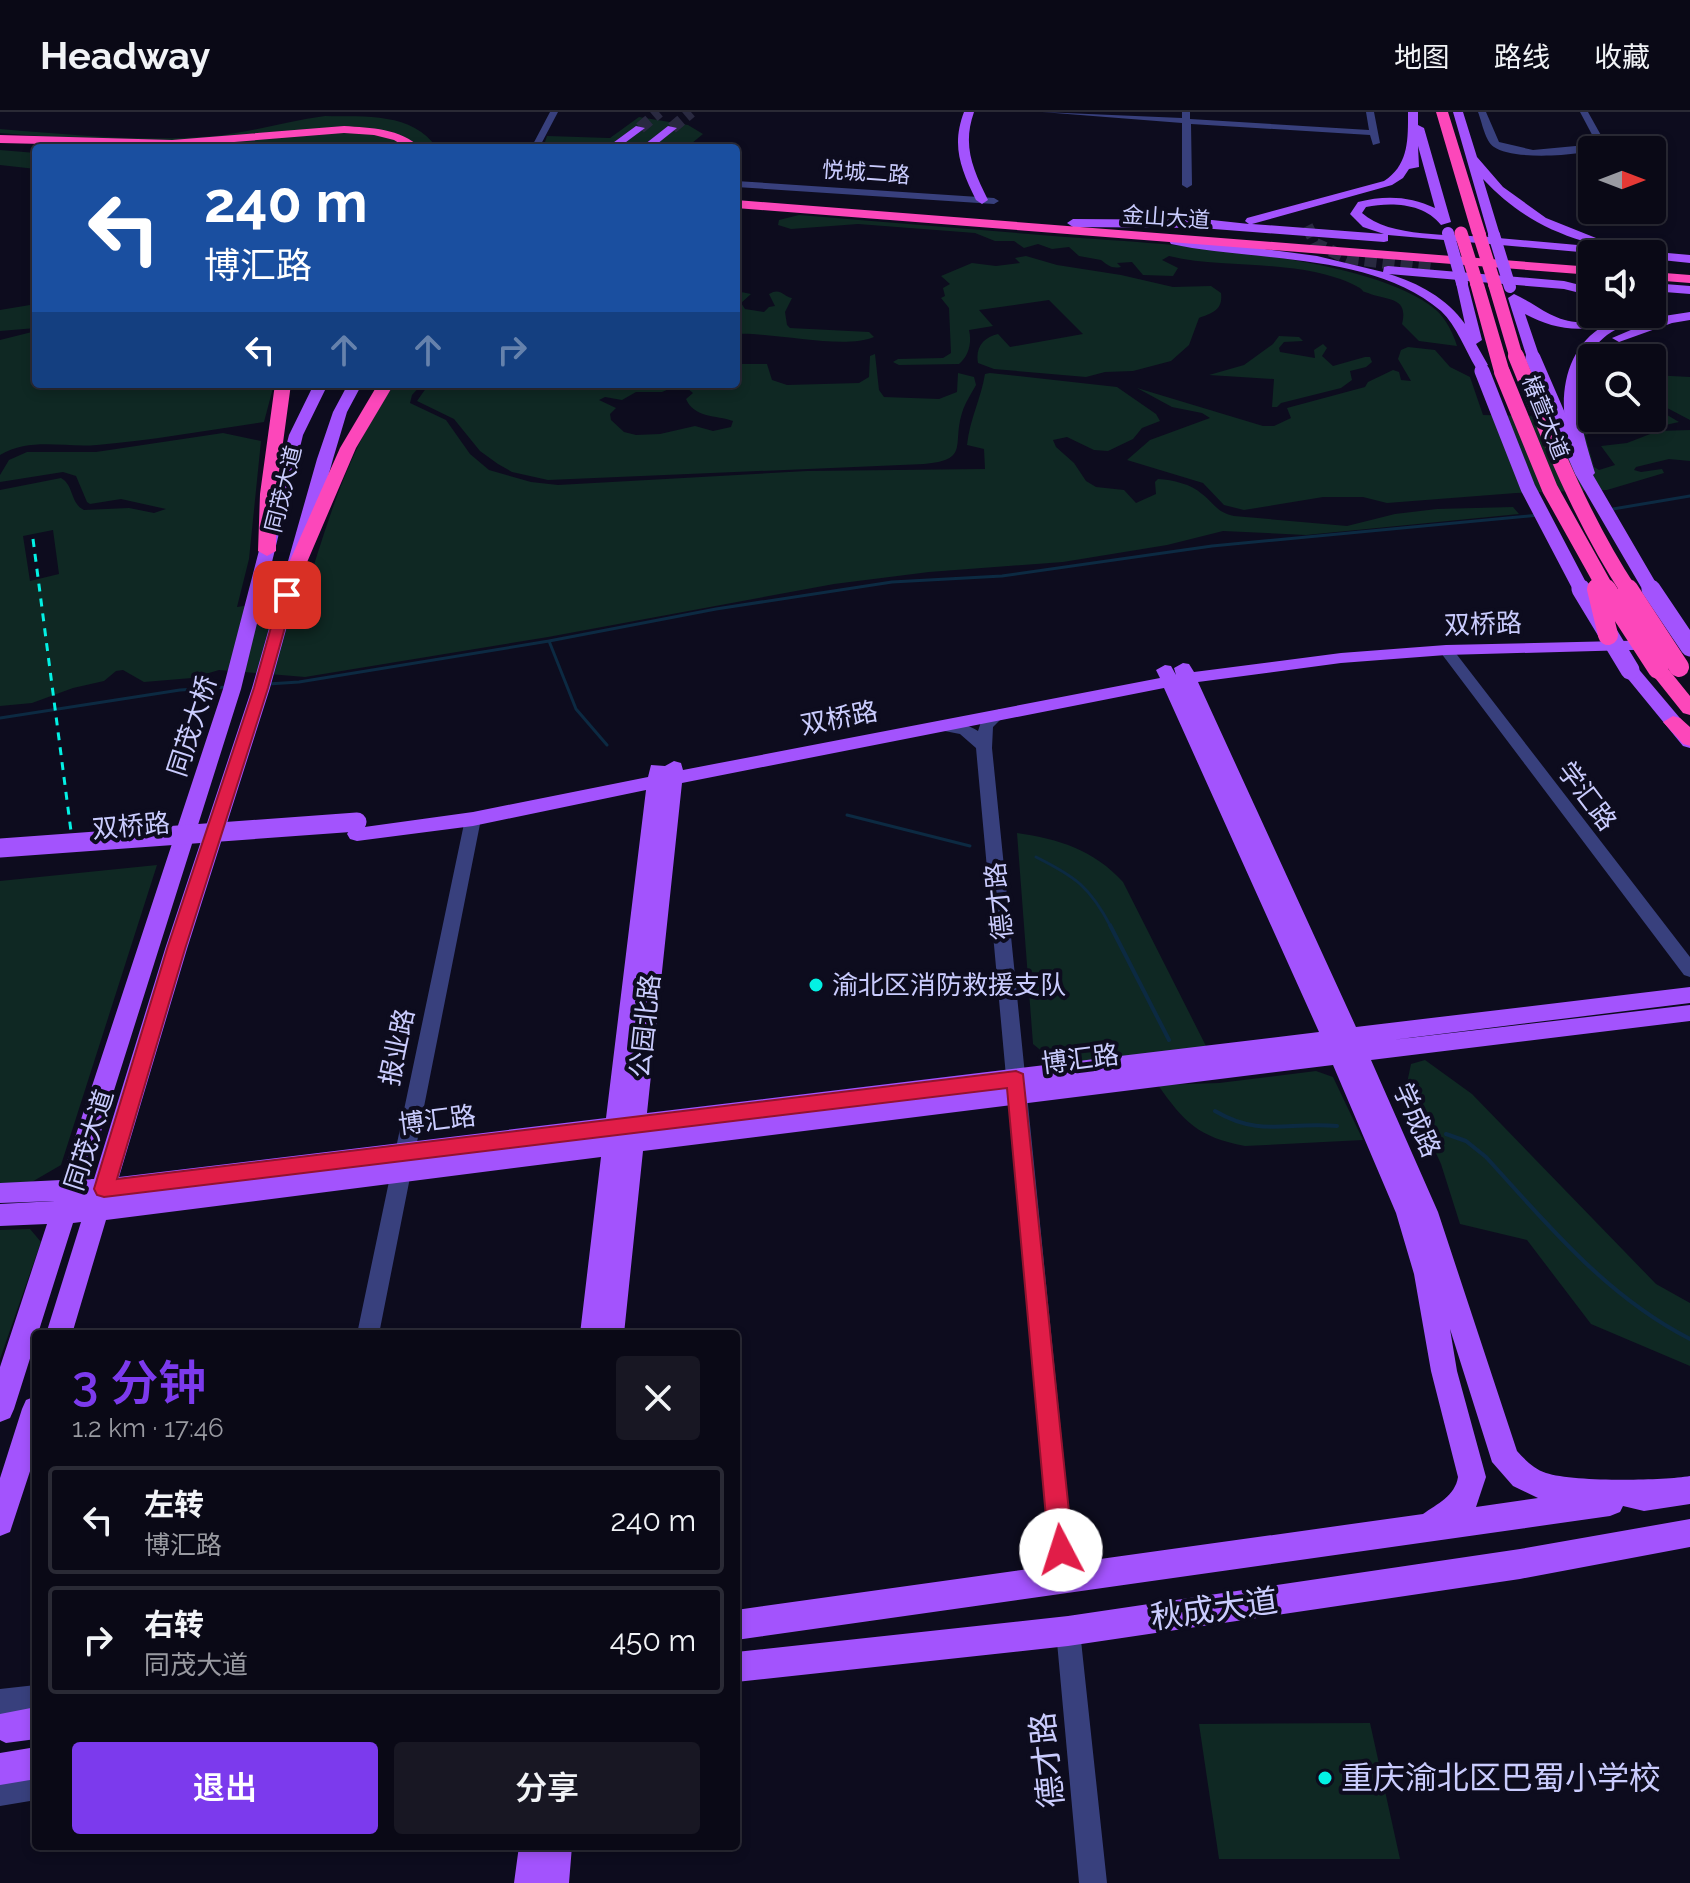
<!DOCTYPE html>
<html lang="zh">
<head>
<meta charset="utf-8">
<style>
	:root { --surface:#0a0916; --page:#181723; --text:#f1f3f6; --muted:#999aa1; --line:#2a2a35; --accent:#7c3aed }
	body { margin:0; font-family:Raleway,"Noto Sans SC",sans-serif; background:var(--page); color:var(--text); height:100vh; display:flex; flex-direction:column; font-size:30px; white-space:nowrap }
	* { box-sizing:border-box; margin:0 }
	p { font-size:26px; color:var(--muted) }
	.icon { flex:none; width:44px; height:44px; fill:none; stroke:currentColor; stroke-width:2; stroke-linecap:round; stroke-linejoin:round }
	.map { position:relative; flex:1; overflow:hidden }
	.details { position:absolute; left:32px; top:1218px; width:708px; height:520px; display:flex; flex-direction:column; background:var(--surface); border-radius:8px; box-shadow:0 4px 12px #0003,0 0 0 2px var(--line) }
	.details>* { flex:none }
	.guide { position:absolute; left:32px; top:32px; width:708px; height:244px; border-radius:8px; box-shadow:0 4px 12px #0003,0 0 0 2px var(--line); background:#1a4fa0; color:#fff; overflow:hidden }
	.needle { width:52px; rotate:90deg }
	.fabs { position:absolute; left:1578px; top:24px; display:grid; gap:16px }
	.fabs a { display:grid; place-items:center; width:88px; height:88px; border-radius:8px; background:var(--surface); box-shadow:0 4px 12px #0003,0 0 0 2px var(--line); font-size:40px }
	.pin { position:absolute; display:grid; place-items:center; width:68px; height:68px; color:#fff; margin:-34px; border-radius:16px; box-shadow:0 4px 12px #0006 }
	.me { position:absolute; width:88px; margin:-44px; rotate:355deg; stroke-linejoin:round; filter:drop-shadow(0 0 6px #0008) }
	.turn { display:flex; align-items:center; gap:28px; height:168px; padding:0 40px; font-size:36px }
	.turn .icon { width:104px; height:104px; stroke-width:2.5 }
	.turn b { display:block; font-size:56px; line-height:68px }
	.lanes { display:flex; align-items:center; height:76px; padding:0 40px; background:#0003; justify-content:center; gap:40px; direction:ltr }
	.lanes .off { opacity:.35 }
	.round { display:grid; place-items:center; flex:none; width:84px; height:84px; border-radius:8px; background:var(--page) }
	.summary { display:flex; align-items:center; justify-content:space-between; height:136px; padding:0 40px }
	h1 { font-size:48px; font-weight:600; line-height:60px; color:var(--accent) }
	.cta { display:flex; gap:16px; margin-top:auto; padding:16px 40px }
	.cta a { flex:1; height:92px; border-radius:8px; background:var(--accent); color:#fff; font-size:32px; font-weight:600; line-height:92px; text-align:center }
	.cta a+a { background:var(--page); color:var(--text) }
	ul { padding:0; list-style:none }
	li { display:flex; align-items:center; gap:24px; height:108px; margin:0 16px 12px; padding:0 24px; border:4px solid var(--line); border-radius:8px }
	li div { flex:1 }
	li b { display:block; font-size:30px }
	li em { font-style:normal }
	header { display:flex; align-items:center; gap:48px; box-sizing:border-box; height:112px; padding:0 40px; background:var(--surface); border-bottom:2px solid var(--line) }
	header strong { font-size:38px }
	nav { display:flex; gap:44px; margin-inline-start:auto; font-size:28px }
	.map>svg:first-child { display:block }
	.green { fill:#0f2823; fill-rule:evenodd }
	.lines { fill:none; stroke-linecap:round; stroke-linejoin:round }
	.stream-far1 { stroke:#0c2a42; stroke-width:3 }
	.stream { stroke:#0c2a42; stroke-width:4 }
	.major-tunnel { stroke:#292940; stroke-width:12; stroke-dasharray:12 6; stroke-linecap:butt }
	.minor { fill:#38407d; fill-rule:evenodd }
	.major { fill:#a353fd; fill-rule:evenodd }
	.highway { fill:#fc47ba; fill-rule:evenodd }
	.rail { stroke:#03f1e4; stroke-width:3; stroke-dasharray:8 7; stroke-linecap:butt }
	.major-bridge-far2 { stroke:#a353fd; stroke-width:12 }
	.major-bridge-far1 { stroke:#a353fd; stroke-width:15 }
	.major-bridge { stroke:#a353fd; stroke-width:19 }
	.highway-bridge-far2 { stroke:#fc47ba; stroke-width:13 }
	.highway-bridge-far1 { stroke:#fc47ba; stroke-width:16 }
	.highway-bridge { stroke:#fc47ba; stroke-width:20 }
	.route { fill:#e11d48; stroke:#92132f; stroke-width:2 }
	.poi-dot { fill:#03f1e4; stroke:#0d0c1e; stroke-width:3 }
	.labels { text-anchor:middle; stroke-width:8; stroke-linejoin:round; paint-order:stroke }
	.far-street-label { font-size:22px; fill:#caccfe; stroke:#0d0c1e }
	.street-label { font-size:26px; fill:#caccfe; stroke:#0d0c1e }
	.poi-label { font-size:26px; fill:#caccfe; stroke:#0d0c1e; text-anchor:start }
	.near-street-label { font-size:32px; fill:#caccfe; stroke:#0d0c1e }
	.near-poi-label { font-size:32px; fill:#caccfe; stroke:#0d0c1e; text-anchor:start }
</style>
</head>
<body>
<header>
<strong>Headway</strong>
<nav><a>地图</a><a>路线</a><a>收藏</a></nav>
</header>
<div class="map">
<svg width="1690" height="1771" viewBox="0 0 1690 1771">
	<rect width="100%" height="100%" fill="#0d0c1e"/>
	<!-- green -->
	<path class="green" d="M325 4C366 5 412 0 437 36H192L0 21V17C72 23 144 30 215 24 252 20 288 9 325 4Z
		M639 5 688 13 703 22 686 36H543L547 24 610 26Z
		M0 38 36 41V57L0 53Z
		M799 103C883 110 968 117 1053 124 1144 131 1368 140 1436 198 1446 207 1453 221 1457 234L1419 229 1402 212C1409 184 1387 189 1368 181 1358 178 1367 180 1358 175 1337 163 1304 157 1280 155 1243 151 1206 153 1169 144L1162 148 1178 156 1173 164 1143 163 1132 150 1117 151 1121 155C1111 157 1108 153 1101 148L1079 144 1069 135 1052 137 1038 132 1024 136 1014 129H995L975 121 858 112 791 117 778 113 779 108Z
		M1026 144 1057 153 1121 163 1173 175 1211 174 1221 181C1223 198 1213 201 1199 206L1189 233 1171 249 1133 259 1105 260 1086 265 994 257 978 251C975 235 984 225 998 222L1010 235 1083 222 1049 188 979 198 993 214 969 218C972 230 969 244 959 252L899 253 893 250 898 247 943 246 951 241 949 196 941 186 945 184 943 176 950 172 941 164 972 151 996 154 1020 151 1015 146Z
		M736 179 751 182 741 191 745 197 764 200 769 195 775 194 769 182C780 175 783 184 792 186L785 200 787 213 790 216 869 220 874 225C843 238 773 220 736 222Z
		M36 192V216L0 219V198Z
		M36 219V272H274L264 310C209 318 153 328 97 333 64 336 31 325 0 343V228Z
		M1279 224 1299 225 1303 229 1284 230 1279 236 1280 240 1315 246 1314 238 1323 232 1327 236 1322 244 1333 254 1365 245H1370L1372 250 1366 255 1350 259 1352 268 1341 276 1281 291 1277 295H1272L1274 267 1209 263 1244 253 1273 232Z
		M1408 235 1435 238 1450 255 1470 265 1483 303 1580 305 1588 292 1592 291V306H1652V294L1679 310 1661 314H1615L1585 323 1594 355 1599 358 1615 353 1601 334 1627 331 1658 319 1690 318V349L1669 347 1636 355 1634 358 1641 360 1662 357 1664 361 1607 378 1516 381 1387 391 1363 385H1323L1244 398 1224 393 1203 371 1127 348 1150 328 1210 306 1202 301 1172 295 1137 276 1263 314H1274L1291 306 1287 296 1365 275 1368 270 1393 258 1399 260 1401 268 1411 269 1398 247 1401 238Z
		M875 242 879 278 884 285 939 287 957 280 958 261 974 265 976 273C971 282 965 291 962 301 952 333 970 348 924 352L548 368 512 360 498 352 480 339 454 307 417 289 429 272H670L669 277 662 280H636L622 288 605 285 599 288 616 296 610 302 611 308 624 320 636 323 660 322 695 314 713 319 731 315 733 309C716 303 694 306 686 287L693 281 682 272H736V252H767L772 268 787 273 859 271 869 265 870 244Z
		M990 261 1117 275 1156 302 1160 309 1142 316 1133 327 1108 339 1094 338 1067 325 1053 328 1056 335 1074 351 1086 369 1096 375 1124 378 1136 391 1156 382 1155 370 1158 367C1173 368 1191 372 1202 382 1215 392 1216 400 1234 404L1347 414 1395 402 1437 397 1513 395 1519 402 1306 423 1223 419 1167 433 1063 450 929 460 834 472 548 525 305 565 219 558 192 566 144 570 123 558 116 559 104 569 73 576 32 591 0 594V378L61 366C74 373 70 391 84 398L129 396 154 401 166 397 121 387 90 392 87 390 76 364 63 360 0 370V363L9 348 27 340H96L223 321 261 329 249 447 237 495 304 485C327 411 349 334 395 272H422L412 283 410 291 446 308 470 342 489 358 531 370 558 373 807 359 985 357 984 337 967 333C970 306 981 287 985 262ZM53 418 59 462 30 469 23 424Z
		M1652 263 1690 265V308L1652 288Z
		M1017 721C1059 727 1094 738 1123 770L1207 936 1060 954 1033 932Z
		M157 753 61 1053 30 1071 0 1072V769Z
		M1425 948 1472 982 1656 1172 1690 1191V1254L1591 1212 1527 1128 1460 1112 1441 1052 1406 976 1411 952Z
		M1316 959 1333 965 1363 1028 1245 1034C1198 1025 1184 1010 1158 973L1219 971Z
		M30 1117 41 1130 0 1247V1118Z
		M1370 1611 1400 1747H1219L1199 1612Z"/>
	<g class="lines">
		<!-- stream-far1 -->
		<path class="stream-far1" d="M1607 398 1690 384
			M549 529 576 597 607 633
			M268 572 299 570 549 529 716 497 892 470 1002 464 1212 434 1539 403
			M0 606 180 578 227 575
			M847 703 970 734
			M1036 745C1076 765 1090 775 1111 815"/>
		<!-- stream -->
		<path class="stream" d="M1110 813 1169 928
			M1215 999C1261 1026 1288 1009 1337 1014
			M1446 1022 1466 1029 1486 1045C1549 1114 1606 1184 1690 1227"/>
		<!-- major-tunnel -->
		<path class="major-tunnel" d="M640 16 659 0
			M672 16 691 0
			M1307 114 1316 132 1347 146 1434 157"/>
		<!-- minor -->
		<path class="minor" d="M550 0H558L539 36H531Z
			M1042 0 1182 6V0H1190V7L1369 18 1366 0H1374L1380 31 1373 33 1370 23 1191 12 1192 73 1187 76 1182 73V11Z
			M1478 0H1486L1499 30 1533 38 1597 32 1580 0H1588L1607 34C1587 44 1513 49 1494 35 1485 29 1482 10 1478 0Z
			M736 69 994 86 999 89 994 92 736 75Z
			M1446 534 1451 535 1690 845V865L1684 863 1441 541 1439 538Z
			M999 597 1006 602 993 615 992 636 1076 1468 1073 1477 1064 1480 1055 1477 1052 1468 976 636 960 622 934 617 931 614C943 604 965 611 978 619L981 610Z
			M473 702 481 707 379 1222H357L465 707Z
			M1068 1507 1077 1510 1080 1519 1107 1771H1079L1056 1519 1059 1510Z
			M36 1573V1599L0 1603V1577Z
			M36 1662V1688L0 1694V1668Z"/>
		<!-- major -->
		<path class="major" d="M964 0H974C962 34 973 57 988 88L982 92 976 88C961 57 951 34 964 0Z
			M1408 0H1418V13L1424 16 1451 110 1441 113C1424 91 1391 90 1366 95L1362 101C1389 126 1453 122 1489 125L1453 0H1463L1477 45 1503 75 1546 106 1606 130C1599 135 1592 132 1583 129 1543 117 1512 98 1483 67L1500 123 1498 126 1690 143V151L1652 147V142H1602L1388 123V129L1384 130 1201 116 1073 115 1067 111 1073 107 1212 108 1249 112 1245 109 1247 106 1384 69C1409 53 1408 27 1408 0ZM1418 34 1435 96C1410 84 1385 83 1358 90L1350 102 1363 115 1384 122 1252 112 1392 73 1403 66 1409 57 1419 55Z
			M636 14 645 16 618 36H606Z
			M668 14 677 16 652 36H640Z
			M1175 125 1317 144 1383 160 1384 155 1388 154 1564 169 1592 176V184L1564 177 1467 169 1482 228 1476 232 1488 253 1481 257 1476 256C1465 238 1457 214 1441 199 1372 140 1255 150 1171 132L1169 129ZM1389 162 1459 168 1456 171 1465 212C1447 186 1418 171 1389 162Z
			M1652 171 1690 174V182L1652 179Z
			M1514 182C1537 192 1554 211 1582 210 1596 209 1605 202 1619 202L1608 211 1629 202H1645C1634 212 1619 214 1607 223 1562 258 1581 315 1595 361L1592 364H1582C1557 317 1552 243 1605 213 1577 221 1551 216 1525 202L1540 246 1528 249 1508 186Z
			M1690 200V208L1672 211 1619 230 1612 226 1664 204Z
			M314 272H328L303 323 241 577 86 1067H94L165 837 252 576 317 347 333 300 348 272H362L347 300 333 347 270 576 187 837 119 1065 606 1006 646 678 473 714 357 729 350 727 347 722 350 717 473 700 648 665 651 653 665 654 674 649 681 651 683 658 1160 566 1156 558 1165 553 1171 554 1176 563 1174 556 1183 551 1189 552 1194 560 1341 541 1446 533 1661 528 1670 533 1667 537 1446 543 1341 551 1198 570 1356 915 1690 875V891L1392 928 1690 893V909L1371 948 1438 1100 1517 1339C1525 1348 1534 1357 1546 1361 1573 1370 1661 1369 1690 1364V1392L1644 1399 1623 1394 1620 1400 1610 1404 736 1528V1498L1423 1402C1437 1392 1455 1384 1458 1365L1431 1259 1414 1162 1396 1101 1333 953 643 1039 624 1222H580L601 1045 106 1108 72 1222H46L81 1110 73 1111 14 1297 10 1306 0 1310V1255L47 1112 0 1114V1092L55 1089 0 1091V1071L61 1068 223 577 289 323ZM1164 576 1319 920 647 1001 682 671ZM1450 1217 1492 1350 1513 1374 1538 1386 1476 1395 1486 1365 1457 1259Z
			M1630 553 1636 554 1690 618V636L1683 634 1624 562 1621 558 1624 554Z
			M36 1284V1341L10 1420 0 1424V1366L22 1297 26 1288Z
			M1690 1407V1435L1520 1467 1068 1534 736 1570V1540L1068 1504 1520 1437Z
			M36 1595V1627L6 1631 0 1628V1602Z
			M36 1635V1667L0 1673V1641Z
			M519 1734H572L569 1771H514Z"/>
		<!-- highway -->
		<path class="highway" d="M1436 0H1448L1486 122 1484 125 1472 122Z
			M344 14C371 16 400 16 421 36H407L394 28 374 23 344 21 172 35 0 31V23L172 28Z
			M736 88 1592 155V163L736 96Z
			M1652 160 1690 163V171L1652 168Z
			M1477 168 1484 172 1510 260 1507 263H1497L1494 260 1470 172Z
			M1495 169 1502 173 1523 244 1521 247H1511L1509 244 1488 173Z
			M275 272H291L276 382V439L267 444 258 439 260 382Z
			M378 272H394L356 336 302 462 299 466H287L284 462 340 336Z
			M1658 551 1665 553 1690 584V603L1683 601 1648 557Z
			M1673 604 1680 606 1690 615V634L1683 632 1663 610Z"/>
		<!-- rail -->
		<path class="rail" d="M33 427 72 727"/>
		<!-- major-bridge-far2 -->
		<path class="major-bridge-far2" d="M1448 121 1462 171
			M1494 123 1510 175
			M1652 174 1656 182"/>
		<!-- major-bridge-far1 -->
		<path class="major-bridge-far1" d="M1533 246 1582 359 1652 479
			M1482 259 1528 376 1582 479"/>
		<!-- major-bridge -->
		<path class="major-bridge" d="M1581 477 1630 558
			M1651 477 1690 535
			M0 736 357 710"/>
		<!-- highway-bridge-far2 -->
		<path class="highway-bridge-far2" d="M1461 121 1477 172
			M1479 122 1495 173"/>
		<!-- highway-bridge-far1 -->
		<path class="highway-bridge-far1" d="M1516 244C1549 324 1581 406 1629 479
			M1502 260 1550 377 1607 479
			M1596 475 1597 479"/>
		<!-- highway-bridge -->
		<path class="highway-bridge" d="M1597 477 1608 523
			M1606 477 1658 557
			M1628 477 1679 555"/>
	</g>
	<!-- route -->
	<path class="route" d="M287 479 294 483 268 576 185 837 117 1067 1016 959 1023 962 1073 1438 1070 1447 1061 1450 1052 1447 1049 1438 1007 976 104 1085 97 1083 94 1077 167 837 254 576 280 483Z"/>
	<!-- markers -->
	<g class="poi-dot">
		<circle cx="816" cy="873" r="8"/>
		<circle cx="1325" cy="1666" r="8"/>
	</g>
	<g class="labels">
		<!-- far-street labels -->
		<g class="far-street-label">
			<text transform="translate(866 60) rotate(4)" y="8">悦城二路</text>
			<text transform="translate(1166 105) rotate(4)" y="8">金山大道</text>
			<text transform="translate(1546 305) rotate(68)" y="8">椿萱大道</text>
			<text transform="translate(283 377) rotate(-76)" y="8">同茂大道</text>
		</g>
		<!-- street labels -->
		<g class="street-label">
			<text transform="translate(1483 512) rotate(-2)" y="9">双桥路</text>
			<text transform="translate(839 606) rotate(-11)" y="9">双桥路</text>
			<text transform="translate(192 614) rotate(-72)" y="9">同茂大桥</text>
			<text transform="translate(1587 684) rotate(53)" y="9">学汇路</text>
			<text transform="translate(131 714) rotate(-5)" y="9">双桥路</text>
			<text transform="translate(999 789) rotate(-96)" y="9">德才路</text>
			<text transform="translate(645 914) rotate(-84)" y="9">公园北路</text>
			<text transform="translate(397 935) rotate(-78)" y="9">报业路</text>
			<text transform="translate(1080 947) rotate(-7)" y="9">博汇路</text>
			<text transform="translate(437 1008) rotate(-7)" y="9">博汇路</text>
			<text transform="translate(1417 1008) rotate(66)" y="9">学成路</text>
			<text transform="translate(89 1028) rotate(-72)" y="9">同茂大道</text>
		</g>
		<!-- poi labels -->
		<g class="poi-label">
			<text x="832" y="882">渝北区消防救援支队</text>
		</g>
		<!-- near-street labels -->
		<g class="near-street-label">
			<text transform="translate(1214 1497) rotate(-8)" y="11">秋成大道</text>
			<text transform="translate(1047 1648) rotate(-96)" y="11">德才路</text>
		</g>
		<!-- near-poi labels -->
		<g class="near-poi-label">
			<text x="1341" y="1677">重庆渝北区巴蜀小学校</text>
		</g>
	</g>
</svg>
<div class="fabs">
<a><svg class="needle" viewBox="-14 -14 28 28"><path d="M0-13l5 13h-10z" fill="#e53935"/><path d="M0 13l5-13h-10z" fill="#999aa1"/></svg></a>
<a><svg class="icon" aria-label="sound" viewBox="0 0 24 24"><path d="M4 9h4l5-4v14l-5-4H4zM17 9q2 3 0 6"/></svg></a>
<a><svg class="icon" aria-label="search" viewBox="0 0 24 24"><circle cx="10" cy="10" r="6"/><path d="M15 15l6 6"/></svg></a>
</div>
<div class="pin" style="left:287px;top:483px;background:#d93025"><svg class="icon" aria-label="arrive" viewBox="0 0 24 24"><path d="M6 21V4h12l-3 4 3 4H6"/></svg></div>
<svg class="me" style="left:1061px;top:1438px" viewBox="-20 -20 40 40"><circle r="19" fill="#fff"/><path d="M0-13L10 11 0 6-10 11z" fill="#e11d48"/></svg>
<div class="guide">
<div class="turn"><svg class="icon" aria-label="left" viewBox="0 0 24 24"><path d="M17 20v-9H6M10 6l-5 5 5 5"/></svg><div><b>240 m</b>博汇路</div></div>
<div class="lanes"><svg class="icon" aria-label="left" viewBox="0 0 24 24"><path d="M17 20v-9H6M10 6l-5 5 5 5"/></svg><svg class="icon off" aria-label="ahead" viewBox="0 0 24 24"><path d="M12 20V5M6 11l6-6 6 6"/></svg><svg class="icon off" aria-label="ahead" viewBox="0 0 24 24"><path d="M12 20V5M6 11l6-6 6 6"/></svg><svg class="icon off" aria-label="right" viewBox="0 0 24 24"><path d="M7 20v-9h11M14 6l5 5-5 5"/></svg></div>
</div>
<section class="details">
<div class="summary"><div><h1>3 分钟</h1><p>1.2 km · 17:46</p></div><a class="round"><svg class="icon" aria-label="close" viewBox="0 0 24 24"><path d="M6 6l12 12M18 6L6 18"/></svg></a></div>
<ul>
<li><svg class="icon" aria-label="left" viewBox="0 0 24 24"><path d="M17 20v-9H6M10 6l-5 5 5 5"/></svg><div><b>左转</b><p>博汇路</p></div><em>240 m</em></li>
<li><svg class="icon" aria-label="right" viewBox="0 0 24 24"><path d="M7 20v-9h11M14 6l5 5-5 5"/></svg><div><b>右转</b><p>同茂大道</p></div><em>450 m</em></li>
</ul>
<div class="cta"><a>退出</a><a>分享</a></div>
</section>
</div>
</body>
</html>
